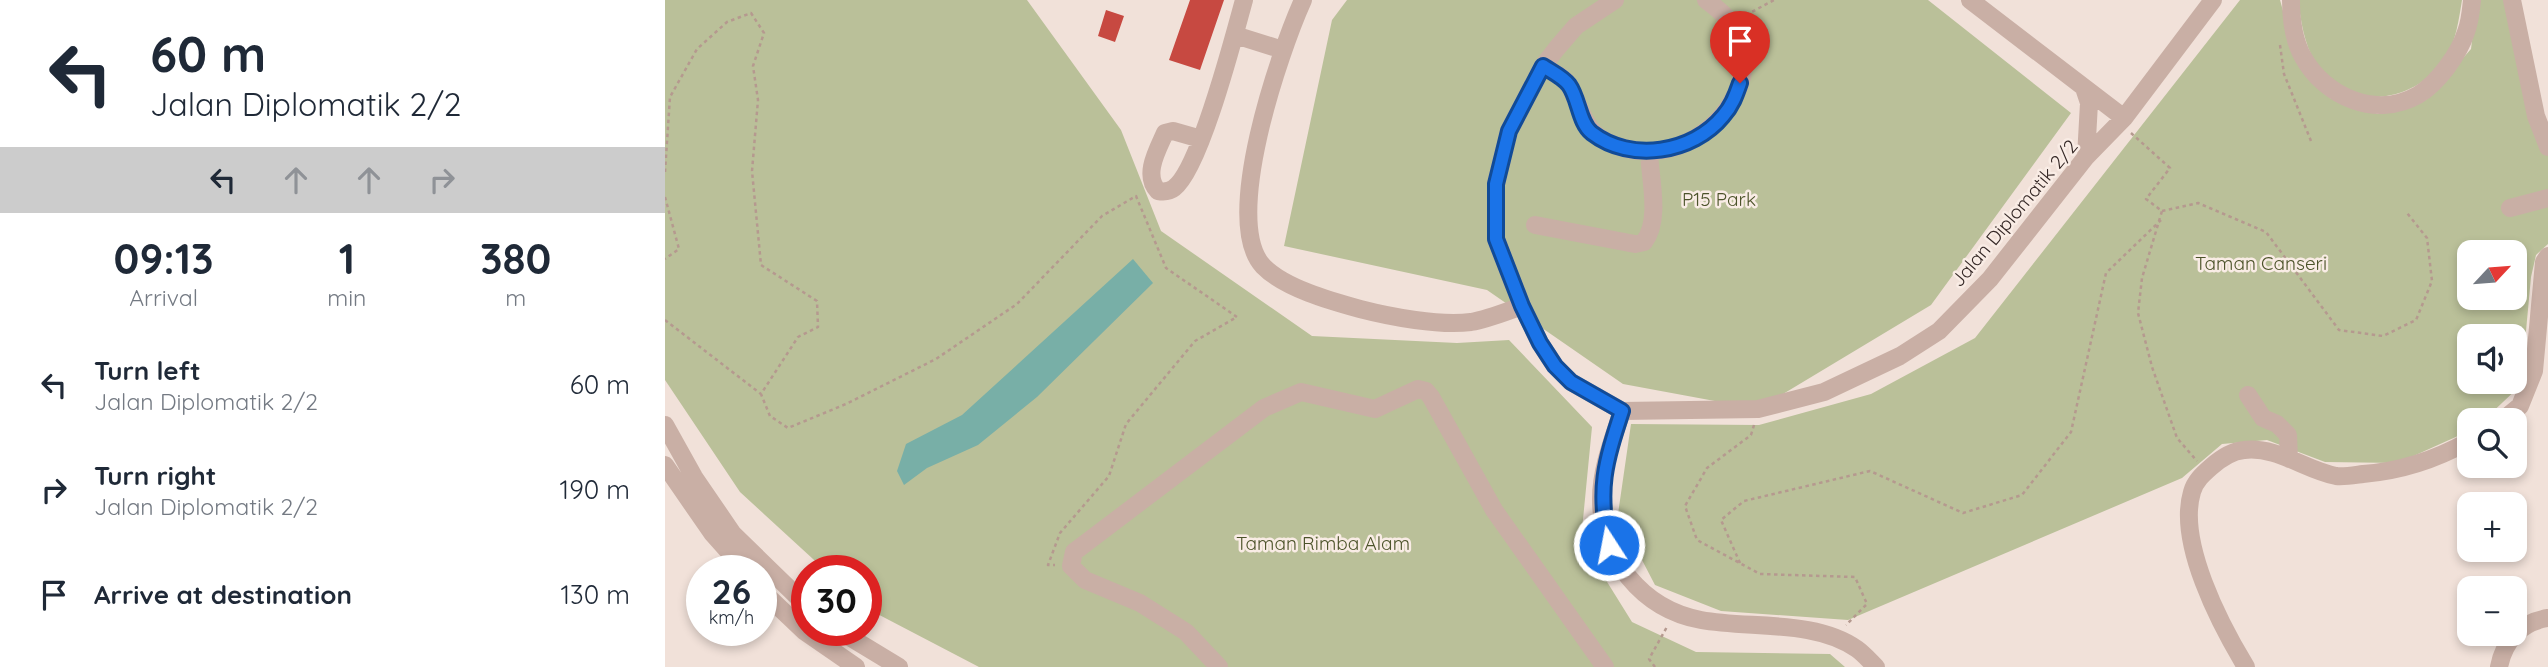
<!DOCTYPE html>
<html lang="en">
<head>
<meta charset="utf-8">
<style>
	:root { --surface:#fff; --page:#f6f6f7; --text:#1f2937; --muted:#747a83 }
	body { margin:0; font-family:Quicksand,sans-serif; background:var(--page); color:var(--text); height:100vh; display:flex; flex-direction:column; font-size:26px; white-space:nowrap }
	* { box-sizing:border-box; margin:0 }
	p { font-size:23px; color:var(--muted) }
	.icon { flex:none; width:38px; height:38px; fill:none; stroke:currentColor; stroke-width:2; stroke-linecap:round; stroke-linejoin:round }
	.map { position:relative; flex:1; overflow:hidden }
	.panel { display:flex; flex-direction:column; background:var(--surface); width:665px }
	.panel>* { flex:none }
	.banner { background:#fff; color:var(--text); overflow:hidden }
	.needle { width:46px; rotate:64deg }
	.tools { position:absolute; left:1792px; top:240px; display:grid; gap:14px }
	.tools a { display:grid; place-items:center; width:70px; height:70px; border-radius:14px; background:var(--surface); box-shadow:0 4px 10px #0003; font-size:35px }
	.speed { position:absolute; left:21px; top:555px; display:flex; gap:14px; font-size:35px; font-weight:700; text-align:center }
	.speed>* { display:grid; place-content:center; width:91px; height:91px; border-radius:50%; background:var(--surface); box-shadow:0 4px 10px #0003; line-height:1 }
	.speed small { font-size:18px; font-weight:400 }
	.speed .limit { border:10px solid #d22; background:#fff; color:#111 }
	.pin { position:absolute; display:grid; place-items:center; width:60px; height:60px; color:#fff; margin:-72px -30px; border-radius:50% 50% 50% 0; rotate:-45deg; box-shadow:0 0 7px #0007 }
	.pin .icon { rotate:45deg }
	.me { position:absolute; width:77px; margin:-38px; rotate:349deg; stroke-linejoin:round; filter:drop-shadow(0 0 5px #0008) }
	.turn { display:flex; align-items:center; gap:24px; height:147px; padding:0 35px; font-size:32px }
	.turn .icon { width:91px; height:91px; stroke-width:2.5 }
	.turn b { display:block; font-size:49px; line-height:60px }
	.lanes { display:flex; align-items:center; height:66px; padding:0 35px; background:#0003; justify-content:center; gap:35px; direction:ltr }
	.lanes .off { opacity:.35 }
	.eta { display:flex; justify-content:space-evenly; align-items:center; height:119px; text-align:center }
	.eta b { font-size:42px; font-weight:700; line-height:49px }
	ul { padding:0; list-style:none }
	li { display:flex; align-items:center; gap:21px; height:105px; padding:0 35px }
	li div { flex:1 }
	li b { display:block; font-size:26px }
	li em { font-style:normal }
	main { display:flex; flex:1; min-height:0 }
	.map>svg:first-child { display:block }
	.green { fill:#bac099; fill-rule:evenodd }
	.water { fill:#78afa7 }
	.building { fill:#c74941 }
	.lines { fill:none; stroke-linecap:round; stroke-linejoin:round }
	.path { stroke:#b5998f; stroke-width:2.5; stroke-dasharray:3.5 3.5; stroke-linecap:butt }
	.minor { stroke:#c9afa5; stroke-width:18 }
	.route-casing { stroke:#114b97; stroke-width:18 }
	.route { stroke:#1a73e8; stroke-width:12 }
	.labels { text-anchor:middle; stroke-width:5; stroke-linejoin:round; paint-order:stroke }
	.park-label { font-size:19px; fill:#4c532a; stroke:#f9ece5 }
	.street-label { font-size:19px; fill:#352826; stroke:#f9ece5 }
</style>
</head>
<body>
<main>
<section class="panel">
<div class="banner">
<div class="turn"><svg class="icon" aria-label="left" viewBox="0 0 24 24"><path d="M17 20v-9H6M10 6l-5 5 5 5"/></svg><div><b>60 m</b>Jalan Diplomatik 2/2</div></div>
<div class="lanes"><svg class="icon" aria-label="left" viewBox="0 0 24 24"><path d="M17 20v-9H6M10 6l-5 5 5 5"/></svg><svg class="icon off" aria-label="ahead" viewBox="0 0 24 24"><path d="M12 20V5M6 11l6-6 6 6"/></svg><svg class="icon off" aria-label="ahead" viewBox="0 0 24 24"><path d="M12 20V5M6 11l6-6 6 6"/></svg><svg class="icon off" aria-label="right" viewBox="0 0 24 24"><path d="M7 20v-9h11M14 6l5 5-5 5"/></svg></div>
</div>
<div class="eta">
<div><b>09:13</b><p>Arrival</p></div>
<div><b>1</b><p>min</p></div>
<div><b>380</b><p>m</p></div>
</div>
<ul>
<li><svg class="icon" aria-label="left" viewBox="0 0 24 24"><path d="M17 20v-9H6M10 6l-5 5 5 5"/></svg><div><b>Turn left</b><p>Jalan Diplomatik 2/2</p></div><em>60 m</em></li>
<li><svg class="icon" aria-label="right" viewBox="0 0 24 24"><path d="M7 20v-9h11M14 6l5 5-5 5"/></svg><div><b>Turn right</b><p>Jalan Diplomatik 2/2</p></div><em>190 m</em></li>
<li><svg class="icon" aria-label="arrive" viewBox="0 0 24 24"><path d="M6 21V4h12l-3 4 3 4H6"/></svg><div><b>Arrive at destination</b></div><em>130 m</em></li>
</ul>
</section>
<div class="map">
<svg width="1883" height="667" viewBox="0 0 1883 667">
	<rect width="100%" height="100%" fill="#f1e1d9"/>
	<!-- green -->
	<path class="green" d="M0 0H362L456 130 496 231 647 336 792 343 844 340 927 427 916 540 967 622 1031 652 1165 654 1180 667H314L201 608V570H160L75 492 0 380Z
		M682 0H1263L1406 113 1266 305 1093 409 958 384 822 290 619 246 667 20Z
		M1575 0H1615L1631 58 1665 98 1713 114 1762 99 1806 49 1812 0H1841L1883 153V244L1871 255 1866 277 1856 385 1819 420H1804V431L1733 463 1660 462 1602 440 1557 444 1517 478 1183 620 1056 611 990 585 953 514 966 424 1094 425 1206 394 1310 338ZM1804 252H1850V298H1804ZM1804 336H1850V382H1804Z
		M1633 0H1797C1794 18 1791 42 1781 57 1751 104 1680 114 1650 62 1639 43 1636 22 1633 0Z"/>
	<!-- water -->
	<path class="water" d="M468 259 488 283 372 397 313 445 262 468 239 485 232 471 241 444 297 415Z"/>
	<!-- building -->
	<path class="building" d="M525 0H559L535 70 504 60Z
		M441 10 459 16 450 42 433 36Z"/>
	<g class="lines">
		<!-- path -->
		<path class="path" d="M1081 15 1109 0
			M1615 45 1619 74 1646 141
			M1466 133 1505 168 1481 199 1497 211 1477 278 1473 313 1487 367 1512 438 1532 461
			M0 172 5 97 32 49 62 22 86 13 99 33 88 66 93 100 87 171 96 265 152 301 153 327 133 337 96 394 105 416 123 428 181 404 271 359 352 304 437 216 471 196 501 268 572 317 530 341 461 424 444 476 395 533 383 565H390
			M0 197 14 249 0 259
			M1497 211 1533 203 1601 232 1674 330 1718 336 1751 320 1767 281 1762 238 1742 213
			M0 320 96 394
			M1089 425 1086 435 1042 468 1020 506 1032 540 1095 574 1190 577 1202 604 1181 625
			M1075 563 1056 520 1079 501 1205 471 1298 513 1357 495 1406 432 1441 273 1496 220
			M990 667 984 659 1003 625"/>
		<!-- minor -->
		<path class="minor" d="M638 0C615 51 556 221 598 266 619 288 666 301 695 309 726 317 774 326 806 322 823 319 840 312 857 306
			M950 0 911 26 892 48 878 66 844 131 831 184V239L857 306 875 343 890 366 906 382 957 411 1093 409 1159 392 1235 356 1274 331 1325 279 1421 157 1459 118 1548 0
			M1305 0 1459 118
			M1626 0C1626 19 1629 41 1638 57 1660 97 1711 119 1753 95 1773 83 1794 54 1801 32 1805 22 1806 10 1807 0
			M1847 0 1871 116 1883 147
			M570 35 618 50
			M878 66C887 72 899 77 904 85 907 89 909 96 911 100 924 130 928 140 962 149 1012 161 1065 126 1077 77 1079 67 1081 55 1078 45 1074 26 1056 11 1041 0
			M1419 88 1424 103 1421 157
			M536 139 508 131 500 133C492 151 478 175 493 191 499 192 504 192 509 188 535 169 569 36 579 0
			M1845 208 1883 198
			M870 225 970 244 979 242C996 220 985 179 984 152
			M1583 395 1598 418 1612 424 1623 435 1624 459
			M957 411C948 439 936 469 936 499 936 558 977 609 1036 620 1084 629 1150 619 1192 649 1199 654 1205 661 1211 667
			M1838 420 1855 406 1869 371 1879 262 1883 256
			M0 425 29 477 68 534 142 606
			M0 465 47 533 80 570
			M96 590 139 631 191 667
			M173 630 234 667
			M554 667 521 632 475 603 420 580 406 566 409 552 599 408 636 392 710 409 753 389 761 391 766 397 829 510 940 667
			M1581 667C1555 624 1512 542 1527 492 1530 481 1538 474 1546 467 1555 459 1568 451 1579 450 1612 446 1640 470 1671 476 1679 477 1690 475 1698 474 1737 471 1770 460 1804 441
			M1834 667C1839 641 1856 622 1883 618"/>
	</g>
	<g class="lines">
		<defs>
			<path id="route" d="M944 545C932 489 940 463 957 411L906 382 890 366 875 343 857 306 831 239V184L844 131 878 66C887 72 898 77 904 85 914 99 914 123 927 133 966 163 1028 153 1058 116 1067 106 1071 95 1075 83"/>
		</defs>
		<!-- route casing -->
		<use href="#route" class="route-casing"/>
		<!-- route -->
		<use href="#route" class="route"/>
	</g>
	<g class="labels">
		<!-- park labels -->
		<g class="park-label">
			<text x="1054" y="206">P15 Park</text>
			<text x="1596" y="270">Taman Canseri</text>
			<text x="658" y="550">Taman Rimba Alam</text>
		</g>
		<!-- street labels -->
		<g class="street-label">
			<text transform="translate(1349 213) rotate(-50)" y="7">Jalan Diplomatik 2/2</text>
		</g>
	</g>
</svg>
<div class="tools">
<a><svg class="needle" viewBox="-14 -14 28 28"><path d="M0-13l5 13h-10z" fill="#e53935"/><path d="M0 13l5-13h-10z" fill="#747a83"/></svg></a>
<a><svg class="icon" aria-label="sound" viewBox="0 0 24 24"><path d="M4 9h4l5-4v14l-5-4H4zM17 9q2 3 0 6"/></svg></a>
<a><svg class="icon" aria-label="search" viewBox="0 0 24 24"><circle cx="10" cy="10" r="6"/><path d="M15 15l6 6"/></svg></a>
<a>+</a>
<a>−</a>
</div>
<div class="speed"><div>26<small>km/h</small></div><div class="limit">30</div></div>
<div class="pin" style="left:1075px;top:83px;background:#d93025"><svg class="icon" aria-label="arrive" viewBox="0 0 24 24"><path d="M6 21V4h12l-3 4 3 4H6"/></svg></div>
<svg class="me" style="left:944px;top:545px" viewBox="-20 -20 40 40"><circle r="17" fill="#1a73e8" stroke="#fff" stroke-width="3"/><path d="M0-11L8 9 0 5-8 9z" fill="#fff"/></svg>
</div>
</main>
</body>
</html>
